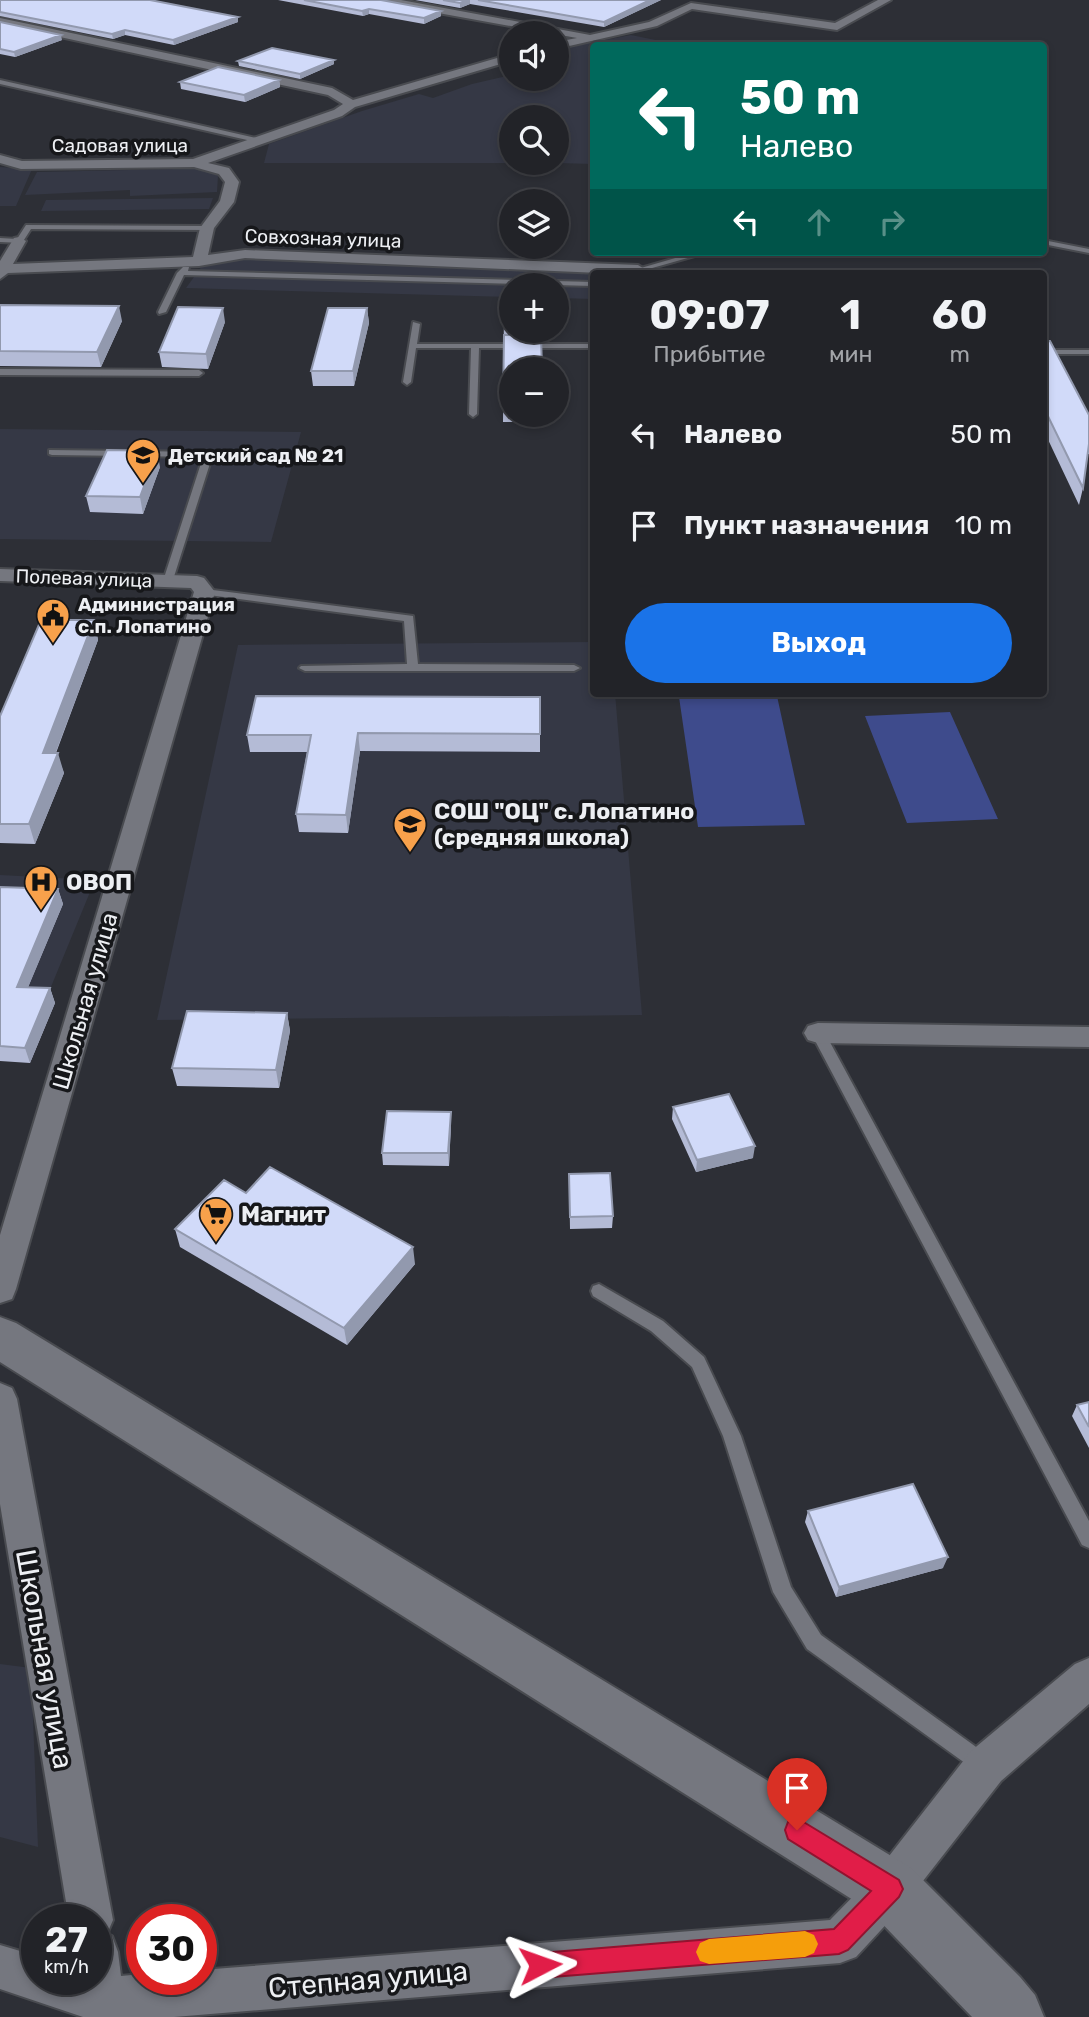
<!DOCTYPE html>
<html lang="ru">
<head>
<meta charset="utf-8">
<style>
	:root { --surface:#222328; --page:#2a2b30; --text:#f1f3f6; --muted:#a2a4a8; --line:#3f4045; --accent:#1a73e8 }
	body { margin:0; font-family:Rubik,sans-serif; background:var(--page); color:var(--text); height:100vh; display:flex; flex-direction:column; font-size:26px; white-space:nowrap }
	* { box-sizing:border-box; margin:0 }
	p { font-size:23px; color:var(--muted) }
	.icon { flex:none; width:38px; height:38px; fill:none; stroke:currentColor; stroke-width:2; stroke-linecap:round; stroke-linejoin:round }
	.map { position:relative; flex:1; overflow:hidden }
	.details { position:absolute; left:590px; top:270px; width:457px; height:427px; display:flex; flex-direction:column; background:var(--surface); border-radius:7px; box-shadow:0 4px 10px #0003,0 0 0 2px var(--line) }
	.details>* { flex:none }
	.guide { position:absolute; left:590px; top:42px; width:457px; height:214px; border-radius:7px; box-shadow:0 4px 10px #0003,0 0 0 2px var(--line); background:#00695c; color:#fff; overflow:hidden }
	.buttons { position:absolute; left:499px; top:21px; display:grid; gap:14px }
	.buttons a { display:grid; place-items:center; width:70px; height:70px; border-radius:50%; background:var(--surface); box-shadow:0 4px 10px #0003,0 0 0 2px var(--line); font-size:35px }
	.speed { position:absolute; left:21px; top:1904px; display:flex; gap:14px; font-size:35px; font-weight:700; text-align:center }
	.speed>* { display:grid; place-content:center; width:91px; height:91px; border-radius:50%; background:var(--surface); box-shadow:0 4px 10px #0003,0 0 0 2px var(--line); line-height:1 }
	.speed small { font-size:18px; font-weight:400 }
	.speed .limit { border:10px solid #d22; background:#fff; color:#111 }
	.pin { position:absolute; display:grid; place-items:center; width:60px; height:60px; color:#fff; margin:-72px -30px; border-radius:50% 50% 50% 0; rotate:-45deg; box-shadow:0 0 7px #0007 }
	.pin .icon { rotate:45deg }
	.me { position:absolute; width:77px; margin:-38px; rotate:86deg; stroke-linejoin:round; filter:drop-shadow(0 0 5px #0008) }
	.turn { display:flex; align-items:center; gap:24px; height:147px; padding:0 35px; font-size:32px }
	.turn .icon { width:91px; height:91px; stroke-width:2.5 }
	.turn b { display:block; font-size:49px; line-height:60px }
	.lanes { display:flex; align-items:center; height:66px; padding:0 35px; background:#0003; justify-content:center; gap:35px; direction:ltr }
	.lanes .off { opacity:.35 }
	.eta { display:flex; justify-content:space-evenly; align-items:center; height:119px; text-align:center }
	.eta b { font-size:42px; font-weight:700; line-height:49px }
	.button { display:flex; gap:14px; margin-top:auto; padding:14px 35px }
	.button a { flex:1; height:80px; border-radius:42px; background:var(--accent); color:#fff; font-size:28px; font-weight:700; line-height:80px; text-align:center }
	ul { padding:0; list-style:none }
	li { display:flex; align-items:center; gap:21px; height:91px; padding:0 35px }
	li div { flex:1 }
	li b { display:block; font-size:26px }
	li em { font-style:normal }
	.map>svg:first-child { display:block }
	.built { fill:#353845 }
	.green { fill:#3e4b8c }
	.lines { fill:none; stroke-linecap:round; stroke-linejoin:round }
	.lane-casing { stroke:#494b50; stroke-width:4 }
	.street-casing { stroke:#494b50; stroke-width:4 }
	.secondary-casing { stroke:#494b50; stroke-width:4 }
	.lane { fill:#75777f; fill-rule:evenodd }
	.street { fill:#75777f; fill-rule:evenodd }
	.secondary { fill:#75777f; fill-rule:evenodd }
	.wall { fill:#b4bbd6 }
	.shaded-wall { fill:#9299ae }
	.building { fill:#d1daf9; stroke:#9299ae; stroke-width:2 }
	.route { fill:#e11d48; stroke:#92132f; stroke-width:2 }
	.slow { fill:#f59e0b }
	.labels { text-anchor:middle; stroke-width:7; stroke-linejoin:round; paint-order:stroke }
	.far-street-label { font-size:19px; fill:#edeff3; stroke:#16171a }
	.far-poi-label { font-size:19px; font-weight:bold; fill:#edeff3; stroke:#16171a; text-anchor:start }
	.poi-label { font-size:23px; font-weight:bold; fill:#edeff3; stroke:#16171a; text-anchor:start }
	.street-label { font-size:23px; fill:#edeff3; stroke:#16171a }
	.near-street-label { font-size:28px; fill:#edeff3; stroke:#16171a }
</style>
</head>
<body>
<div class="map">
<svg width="1089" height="2017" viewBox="0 0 1089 2017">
	<rect width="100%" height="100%" fill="#2d2f36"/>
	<!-- built -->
	<path class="built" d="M631 35 680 45 593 46V164L557 163 556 117H511V163H264L269 144 362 111 419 94 433 98 472 84 511 75V79H556L557 65 564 63 557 59V49Z
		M0 167 32 169 16 206H0Z
		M173 169H205L218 176 217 192 130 196V190L25 195 37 172Z
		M213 198 209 209 41 211 46 200Z
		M244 259 617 272V273H593V299L557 298 556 285H511V297L186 288 202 266Z
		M0 429 301 432 271 542 0 539Z
		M593 642V693H615L642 1015 157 1020 238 645Z
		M0 875 95 880 46 999 0 996Z
		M0 1664 31 1668 38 1847 0 1837Z"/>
	<!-- green -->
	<path class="green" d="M777 696 805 825 698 827 679 697Z
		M950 712 998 819 907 823 865 716Z"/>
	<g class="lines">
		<defs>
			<path id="lane" d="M0 80 256 138 259 140 256 142 0 84Z
				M26 225 207 226 211 228 207 230 31 229 22 243 0 242V238L17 239Z
				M1043 240 1089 249V253L1043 244Z
				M696 252H709L638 272 634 270Z
				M183 267H189L188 271 593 282V286L184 275 166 312 159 314 158 312 177 273Z
				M413 322 420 324 417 344H593V348H479L477 414 473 417 469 414 471 348H416L411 382 407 385 403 382Z
				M1043 350H1089V354H1043Z
				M0 369 199 370 203 373 199 376 0 375Z
				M49 450 211 452 213 454 172 583 168 584 163 581 203 457 52 455 49 454Z
				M205 589 413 616 418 664 574 665 580 668 574 671H305L299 668 301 666 407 664 404 621 201 594V590Z
				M818 1028 825 1033 1089 1521V1548L1082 1545 811 1033Z
				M599 1284 663 1321 704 1357 741 1436 791 1587 821 1635 990 1757 993 1764 990 1771 983 1774 976 1771 807 1649 773 1592 723 1436 692 1367 651 1331 593 1296 591 1291 593 1286Z"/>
			<path id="street" d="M378 0H401L590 35 649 22 691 3 835 23 878 0H891L837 30 692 9 657 26 556 49V42L577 38 383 3Z
				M0 18 332 88 353 100 511 54V61L355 107 342 116 208 163 229 168 239 182 234 202 214 228 208 255 245 250 638 265 646 270 644 273H600L245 258 199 266 8 273 0 279V261L14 238 19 237 26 241 13 264 193 257 200 228 220 201 225 182 219 174 194 167 21 169 0 163V155L22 161 193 159 334 110 343 104 328 95 0 24Z
				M0 569 197 576 204 578 215 592 16 1289 12 1299 0 1303V1235L194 592 191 588 0 581Z
				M818 1023 1089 1027V1047L818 1043 808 1040 804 1033 808 1026Z
				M0 1383 12 1388 17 1399 113 1920 107 1934 112 1936 118 1952 121 1976 142 1974V1979H201V1970L830 1920 875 1874 971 1751 1075 1664 1089 1658V1704L1001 1781 905 1904 856 1957 840 1963 174 2017H83L0 1989V1945L37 1956V1979H96V1920H69L0 1504Z"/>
			<path id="secondary" d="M0 1317 16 1323 911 1868 1020 1977 1035 1995 1044 2017H972L869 1910 0 1362Z"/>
		</defs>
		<!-- lane casing -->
		<use href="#lane" class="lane-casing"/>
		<!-- street casing -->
		<use href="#street" class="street-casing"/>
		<!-- secondary casing -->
		<use href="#secondary" class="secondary-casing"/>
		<!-- lane -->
		<use href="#lane" class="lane"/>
		<!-- street -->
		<use href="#street" class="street"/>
		<!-- secondary -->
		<use href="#secondary" class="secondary"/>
	</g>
	<!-- wall -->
	<path class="wall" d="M0 0 238 22 174 45 125 35 113 39 0 16Z
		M278 0H381L441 16 424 24 369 14 363 16Z
		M415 0H661L604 27 470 4 460 8Z
		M0 22 62 40 15 57 0 54Z
		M334 60V64L300 79 239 66 238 61Z
		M279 80 280 87 245 102 181 89 180 82Z
		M0 305 122 321 101 367 0 366Z
		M504 306H511V331H541L542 369H511V415H543V422H503Z
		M367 308 369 323 354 386H313L311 371Z
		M225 322 208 369 162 367 159 352Z
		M1043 328 1045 341 1089 415V454H1088L1083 488 1079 505 1043 429Z
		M160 467 143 514 90 512 86 496Z
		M94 620 98 640 56 753 64 773 35 844 0 843V716Z
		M540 697V752L360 751 348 833 299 832 296 814 307 752H250L247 735Z
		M0 887 58 889 63 904 28 987 50 988 55 1003 30 1063 0 1061Z
		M287 1013 290 1031 279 1088 177 1086 172 1068Z
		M673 1107 753 1158 696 1172 672 1119Z
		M451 1124 449 1166 383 1165 382 1153Z
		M569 1174 613 1216 612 1228 570 1229Z
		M175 1229 415 1264 347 1345 180 1247Z
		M1089 1402V1448L1072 1416 1077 1405Z
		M808 1511 943 1568 836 1597 805 1522Z"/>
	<!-- shaded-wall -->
	<path class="shaded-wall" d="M467 0H470V4L460 8V3Z
		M650 0H661L604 27V22Z
		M369 9V14L363 16 362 11Z
		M441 11V16L424 24V18Z
		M238 17V22L174 45 173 40Z
		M125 30V35L113 39 112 34Z
		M61 35 62 40 15 57 14 52Z
		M334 60V64L300 79V74Z
		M279 80 280 87 245 102 244 95Z
		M119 306 122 321 101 367 97 352Z
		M223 308 225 322 208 369 206 354Z
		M367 308 369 323 354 386 353 371Z
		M157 451 160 467 143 514 140 497Z
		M94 620 98 640 48 773 43 753Z
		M358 733 360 751 348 833 346 815Z
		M58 753 64 773 35 844 29 824Z
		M58 889 63 904 22 1002 17 987Z
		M50 988 55 1003 30 1063 25 1048Z
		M287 1013 290 1031 279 1088 276 1070Z
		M451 1112V1124L449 1166 448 1153Z
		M755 1146 753 1158 696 1172 697 1160Z
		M413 1247 415 1264 347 1345 344 1328Z
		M948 1557 943 1568 836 1597 839 1587Z"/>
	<!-- building -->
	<path class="building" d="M0 0H150L238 17 173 40 125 30 112 34 0 12Z
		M304 0H381L441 11 424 18 369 9 362 11Z
		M443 0H467L460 3Z
		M478 0H650L604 22Z
		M0 22 61 35 14 52 0 49Z
		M272 48 334 60 300 74 238 61Z
		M218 67 279 80 244 95 180 82Z
		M0 305 119 306 97 352 0 351Z
		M504 306H511V326H504Z
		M178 307 223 308 206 354 159 352Z
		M328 308H367L353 371H311Z
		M1043 328 1045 333V341H1050L1089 415V444L1083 488 1043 406Z
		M504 335H541L542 369H511V406H503Z
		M107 450 157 451 140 497 86 496Z
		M41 620H94L43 753H58L29 824H0V716Z
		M256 696 540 697V734L358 733 346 815 296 814 311 735H247Z
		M0 887 58 889 17 987 50 988 25 1048 0 1046Z
		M187 1011 287 1013 276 1070 172 1068Z
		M729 1094 755 1146 697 1160 673 1107Z
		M387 1111 451 1112 448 1153H382Z
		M270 1167 413 1247 344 1328 175 1229 224 1180 246 1193Z
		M610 1173 613 1216 570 1217 569 1174Z
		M1089 1402V1427L1077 1405Z
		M913 1484 948 1557 839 1587 808 1511Z"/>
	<!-- route -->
	<path class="route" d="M797 1818 899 1880 903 1889 899 1897 848 1950 839 1954 540 1978 531 1974 527 1965 531 1956 540 1953 834 1929 871 1891 788 1839 785 1830 788 1822Z"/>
	<!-- slow -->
	<path class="slow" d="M805 1931 814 1935 818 1944 814 1953 805 1957 709 1964 700 1961 696 1952 700 1943 709 1939Z"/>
	<!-- icons -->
	<defs>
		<symbol id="school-pin" viewBox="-11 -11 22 30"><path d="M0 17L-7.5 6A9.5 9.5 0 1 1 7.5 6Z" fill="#f8a14b" stroke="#16171a"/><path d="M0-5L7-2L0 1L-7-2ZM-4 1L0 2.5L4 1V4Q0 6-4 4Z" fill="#111"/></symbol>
		<symbol id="civic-pin" viewBox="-11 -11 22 30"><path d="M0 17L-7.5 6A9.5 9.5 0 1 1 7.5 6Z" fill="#f8a14b" stroke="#16171a"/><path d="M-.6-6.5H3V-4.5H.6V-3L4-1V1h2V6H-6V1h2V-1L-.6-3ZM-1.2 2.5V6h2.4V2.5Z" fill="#111"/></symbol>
		<symbol id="hospital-pin" viewBox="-11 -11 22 30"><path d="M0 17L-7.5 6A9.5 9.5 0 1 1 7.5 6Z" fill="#f8a14b" stroke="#16171a"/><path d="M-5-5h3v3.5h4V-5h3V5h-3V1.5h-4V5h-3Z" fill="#111"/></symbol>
		<symbol id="supermarket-pin" viewBox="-11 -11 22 30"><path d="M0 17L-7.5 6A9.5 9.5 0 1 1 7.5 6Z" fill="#f8a14b" stroke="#16171a"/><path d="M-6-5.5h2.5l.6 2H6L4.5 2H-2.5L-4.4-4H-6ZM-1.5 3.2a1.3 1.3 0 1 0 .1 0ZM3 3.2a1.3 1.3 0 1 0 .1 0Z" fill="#111"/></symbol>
	</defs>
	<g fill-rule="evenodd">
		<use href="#school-pin" x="124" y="436" width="38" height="52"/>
		<use href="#civic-pin" x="34" y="596" width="38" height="52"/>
		<use href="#school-pin" x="391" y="805" width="38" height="52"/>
		<use href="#hospital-pin" x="22" y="863" width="38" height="52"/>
		<use href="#supermarket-pin" x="197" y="1195" width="38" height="52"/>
	</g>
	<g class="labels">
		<!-- far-street labels -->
		<g class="far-street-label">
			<text x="120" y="152">Садовая улица</text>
			<text transform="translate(323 238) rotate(2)" y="7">Совхозная улица</text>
			<text transform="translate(84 578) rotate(2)" y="7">Полевая улица</text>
		</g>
		<!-- far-poi labels -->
		<g class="far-poi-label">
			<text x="168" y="462">Детский сад № 21</text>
			<text x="78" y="611">Администрация<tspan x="78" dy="22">с.п. Лопатино</tspan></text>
		</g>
		<!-- poi labels -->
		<g class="poi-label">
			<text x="434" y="819">СОШ "ОЦ" с. Лопатино<tspan x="434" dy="26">(средняя школа)</tspan></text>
			<text x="66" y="890">ОВОП</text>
			<text x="241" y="1222">Магнит</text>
		</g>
		<!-- street labels -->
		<g class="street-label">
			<text transform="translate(85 1001) rotate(-74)" y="8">Школьная улица</text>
		</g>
		<!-- near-street labels -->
		<g class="near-street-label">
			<text transform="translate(45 1659) rotate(80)" y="10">Школьная улица</text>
			<text transform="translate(368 1979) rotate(-5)" y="10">Степная улица</text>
		</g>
	</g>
</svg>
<div class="buttons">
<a><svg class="icon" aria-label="sound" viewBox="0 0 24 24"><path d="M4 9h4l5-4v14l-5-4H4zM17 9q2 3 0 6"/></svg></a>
<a><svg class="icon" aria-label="search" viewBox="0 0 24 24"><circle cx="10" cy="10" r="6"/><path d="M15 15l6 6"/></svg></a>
<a><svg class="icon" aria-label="layers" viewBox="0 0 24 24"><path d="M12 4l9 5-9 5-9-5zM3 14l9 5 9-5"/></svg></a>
<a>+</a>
<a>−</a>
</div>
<div class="speed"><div>27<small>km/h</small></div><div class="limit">30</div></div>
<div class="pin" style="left:797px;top:1830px;background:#d93025"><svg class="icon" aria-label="arrive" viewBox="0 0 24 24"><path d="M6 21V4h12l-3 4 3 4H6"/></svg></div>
<svg class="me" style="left:540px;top:1965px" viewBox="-20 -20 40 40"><path d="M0-17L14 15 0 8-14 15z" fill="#e11d48" stroke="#fff" stroke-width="4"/></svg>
<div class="guide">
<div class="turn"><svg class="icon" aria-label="left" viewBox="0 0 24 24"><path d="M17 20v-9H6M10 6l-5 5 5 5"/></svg><div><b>50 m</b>Налево</div></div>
<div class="lanes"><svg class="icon" aria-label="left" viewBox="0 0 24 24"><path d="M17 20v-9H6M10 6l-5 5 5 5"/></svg><svg class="icon off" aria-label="ahead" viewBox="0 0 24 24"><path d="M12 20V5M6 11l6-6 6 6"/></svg><svg class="icon off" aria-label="right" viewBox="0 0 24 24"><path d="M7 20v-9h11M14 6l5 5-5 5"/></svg></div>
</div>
<section class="details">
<div class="eta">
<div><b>09:07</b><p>Прибытие</p></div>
<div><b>1</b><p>мин</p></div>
<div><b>60</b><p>m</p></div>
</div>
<ul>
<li><svg class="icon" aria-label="left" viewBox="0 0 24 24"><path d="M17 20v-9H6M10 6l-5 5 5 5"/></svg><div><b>Налево</b></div><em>50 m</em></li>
<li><svg class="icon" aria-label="arrive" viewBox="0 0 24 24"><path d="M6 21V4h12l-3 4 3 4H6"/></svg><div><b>Пункт назначения</b></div><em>10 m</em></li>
</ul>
<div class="button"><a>Выход</a></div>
</section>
</div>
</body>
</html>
